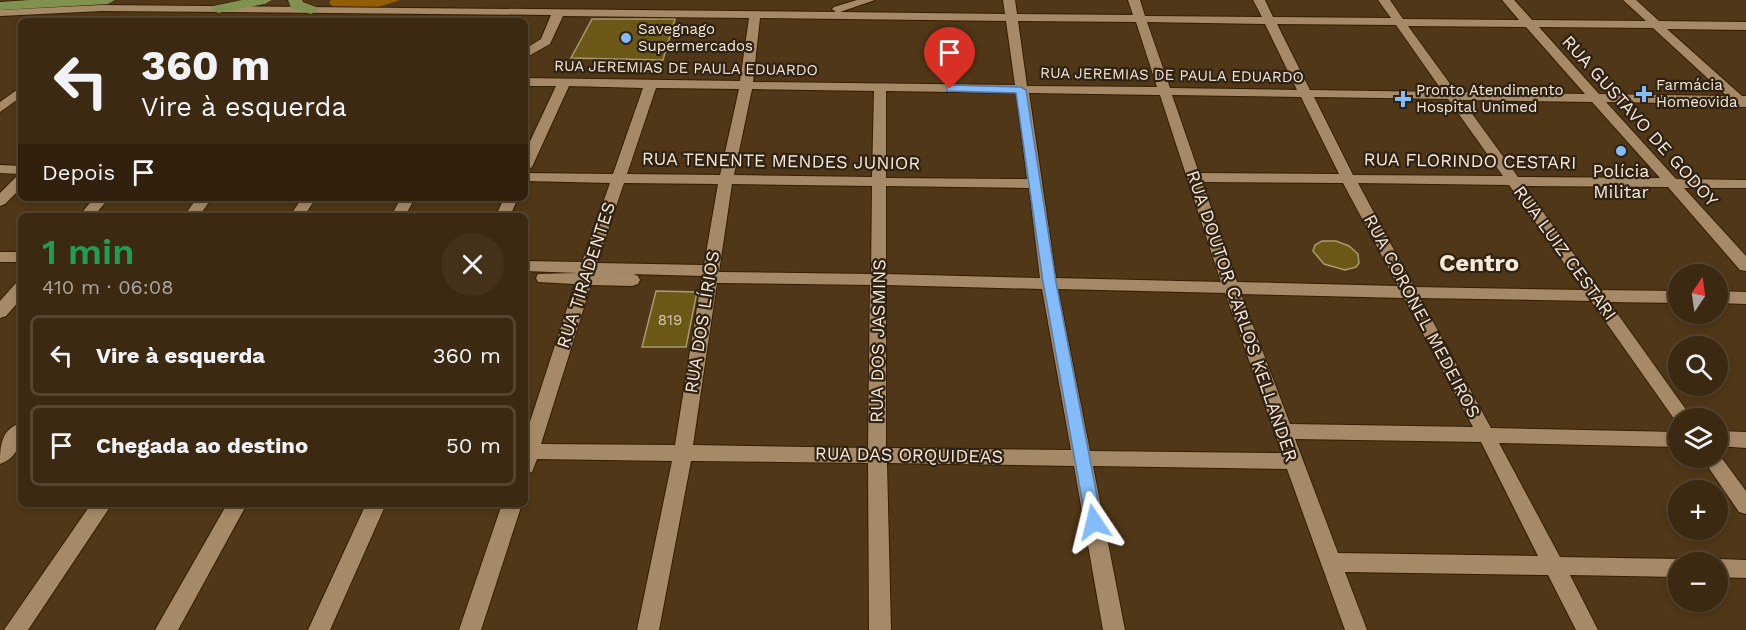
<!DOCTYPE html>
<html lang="pt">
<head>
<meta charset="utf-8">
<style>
	:root { --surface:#3c2911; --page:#43311a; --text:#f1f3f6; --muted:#aca69f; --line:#554531 }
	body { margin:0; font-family:"Work Sans",sans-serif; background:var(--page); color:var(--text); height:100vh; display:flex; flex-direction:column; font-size:22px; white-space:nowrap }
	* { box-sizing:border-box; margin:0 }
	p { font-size:20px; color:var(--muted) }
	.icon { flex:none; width:33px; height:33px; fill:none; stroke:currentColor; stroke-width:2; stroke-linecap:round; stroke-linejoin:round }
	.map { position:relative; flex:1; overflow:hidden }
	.side { position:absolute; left:18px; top:213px; width:510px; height:294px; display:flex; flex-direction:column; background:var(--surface); border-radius:9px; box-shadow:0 3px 9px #0003,0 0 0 2px var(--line) }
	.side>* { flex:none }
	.banner { position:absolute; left:18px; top:18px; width:510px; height:183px; border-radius:9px; box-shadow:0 3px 9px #0003,0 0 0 2px var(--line); background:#3c2911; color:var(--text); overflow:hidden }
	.needle { width:39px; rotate:13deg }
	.controls { position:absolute; left:1668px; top:264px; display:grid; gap:12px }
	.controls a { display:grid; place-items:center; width:60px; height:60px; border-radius:50%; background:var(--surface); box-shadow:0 3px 9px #0003,0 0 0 2px var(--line); font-size:30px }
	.pin { position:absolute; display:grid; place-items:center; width:51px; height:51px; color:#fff; margin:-62px -26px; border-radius:50% 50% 50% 0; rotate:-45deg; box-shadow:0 0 6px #0007 }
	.pin .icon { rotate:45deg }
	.me { position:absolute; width:66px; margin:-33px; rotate:350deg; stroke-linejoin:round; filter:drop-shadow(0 0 4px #0008) }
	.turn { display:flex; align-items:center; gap:21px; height:126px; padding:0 24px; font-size:27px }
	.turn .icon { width:78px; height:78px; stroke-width:2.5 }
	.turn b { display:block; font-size:42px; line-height:51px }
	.then { display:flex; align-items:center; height:57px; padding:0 24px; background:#0003; gap:12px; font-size:22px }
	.round { display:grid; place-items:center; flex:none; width:63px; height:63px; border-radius:32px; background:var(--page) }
	.head { display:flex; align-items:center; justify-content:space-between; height:102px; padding:0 24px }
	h1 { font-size:36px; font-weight:600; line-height:45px; color:#1e9e55 }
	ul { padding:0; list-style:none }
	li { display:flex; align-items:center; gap:18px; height:81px; margin:0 12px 9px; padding:0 12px; border:3px solid var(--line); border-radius:9px }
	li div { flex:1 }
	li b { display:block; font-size:22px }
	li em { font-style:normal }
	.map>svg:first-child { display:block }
	.forest { fill:#925f00 }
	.building { fill:#6b5816; stroke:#a79a71; stroke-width:1.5 }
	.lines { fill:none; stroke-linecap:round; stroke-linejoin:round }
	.minor-casing { stroke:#351e00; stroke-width:2 }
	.major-casing { stroke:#351e00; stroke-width:1 }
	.minor { fill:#a68a68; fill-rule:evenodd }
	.major { fill:#81914f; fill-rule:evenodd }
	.route { fill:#84bcfb; stroke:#567aa3; stroke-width:1.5 }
	.poi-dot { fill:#84bcfb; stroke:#2d2214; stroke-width:2 }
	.labels { text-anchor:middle; stroke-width:4.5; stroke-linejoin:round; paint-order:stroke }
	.far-poi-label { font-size:15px; fill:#f8e8d6; stroke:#2d2214; text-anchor:start }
	.far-street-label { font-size:15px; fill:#f8e8d6; stroke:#2d2214 }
	.number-label { font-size:15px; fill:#d5c4a6 }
	.street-label { font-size:18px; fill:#f8e8d6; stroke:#2d2214 }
	.poi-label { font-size:18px; fill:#f8e8d6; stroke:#2d2214 }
	.district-label { font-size:24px; font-weight:bold; fill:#f8e8d6; stroke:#2d2214 }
</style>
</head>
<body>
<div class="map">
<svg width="1746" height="630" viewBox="0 0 1746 630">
	<rect width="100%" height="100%" fill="#503717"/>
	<!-- forest -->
	<path class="forest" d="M331 0H400L375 8 336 9 329 3Z"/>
	<!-- building -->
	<path class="building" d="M592 19H675L663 60 571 58Z
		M1322 241H1336L1349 246 1358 254 1359 263 1356 267 1345 270 1324 264 1313 251 1315 245Z
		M656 291 697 292 686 347H642Z"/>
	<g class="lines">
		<defs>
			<path id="minor" d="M857 0H875L840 12 1005 14 1003 0H1015L1017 14 1133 15 1128 0H1140L1145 16 1262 17 1253 0H1265L1273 17 1391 18 1378 0H1390L1403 19 1519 20 1502 0H1514L1532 20 1646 21 1623 0H1636L1659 21 1746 22V30L1667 29 1742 96H1746V107H1738L1735 104 1606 102 1676 179 1746 180V188H1684L1746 256V271L1740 270 1668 187 1524 186 1600 290 1678 291V303L1609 302 1692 418H1678V424L1677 423 1591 301 1420 298 1491 428 1678 432V447L1499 443 1560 557 1678 559 1686 562H1678V577L1570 575 1598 630H1576L1548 575 1345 572 1367 630H1345L1287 469 1093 466 1125 630H1103L1074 466 887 463 891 630H869L868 463 691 461 659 630H637L672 461 537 459 532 472 525 474V437L575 284 538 282 536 278 538 274 578 273 525 271V261L582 262 610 183 525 181V173L613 174 643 88 569 86 532 167 525 171V152L556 86H525V78L740 81 749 18 563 16 550 44 525 58V49L541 39 551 15 102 11 0 16V10L102 5 836 12 832 9 834 7ZM760 18 1006 21 1015 85 753 82ZM1018 21 1136 22 1157 87 1027 86ZM1147 22 1265 24 1297 90 1170 88ZM1277 24 1396 25 1443 92 1310 90ZM1408 26 1526 27 1585 94 1456 92ZM1539 27 1653 28 1727 96 1599 94ZM656 88 739 89 720 175 627 174ZM752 89 874 91 872 177 734 175ZM886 91 1016 93 1027 179 886 178ZM1029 93 1160 95 1221 282 1056 278ZM1172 95 1301 97 1339 174 1199 173ZM1314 97 1448 99 1503 176 1353 175ZM1462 100 1592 102 1660 178 1518 177ZM1202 182 1343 183 1398 286 1237 282ZM624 183 718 184 704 265 597 263ZM1358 183 1509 185 1583 290 1414 287ZM732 184 872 186 871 274 719 272ZM886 186 1029 188 1040 278 886 274ZM594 273 702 276 675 445 541 444 591 285 632 286 638 284 640 280 638 276 632 274ZM717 283 870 285 868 448 693 445ZM886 285 1042 289 1071 450 886 448ZM1058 289 1225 293 1282 453 1090 451ZM1241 294 1404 298 1473 427 1290 424ZM1295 439 1481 442 1538 556 1338 553Z
				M21 87V97L0 112V102Z
				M0 165 21 166V174L0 173Z
				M21 176V188L5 204 0 206V193L16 177Z
				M94 198H109L94 216H79Z
				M197 198H212L199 216H184Z
				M302 198H316L304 216H290Z
				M401 198H415L405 216H391Z
				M504 198H518L510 216H496Z
				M0 252H21V262H0Z
				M21 282V299L6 316 0 318V301L15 284Z
				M1718 291 1746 292V304L1718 303Z
				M21 423C21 440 20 457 0 464 0 446 1 429 21 423Z
				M1718 431 1746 432V448L1718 446Z
				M1718 453 1746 491V514L1739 512 1702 458H1718Z
				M91 504H112L28 630H4Z
				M227 504H247L178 630H155Z
				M366 504H386L330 630H308Z
				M502 504H522L481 630H459Z
				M1718 559 1746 560V578L1718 577V562H1710Z"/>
			<path id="major" d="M30 0H115L108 4 0 10V2Z
				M242 0H272L265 4 218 13 211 9 213 6Z
				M288 0H302L303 2 316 7 318 10 311 14 291 8Z"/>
		</defs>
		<!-- minor casing -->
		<use href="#minor" class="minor-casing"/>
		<!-- major casing -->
		<use href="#major" class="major-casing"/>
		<!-- minor -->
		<use href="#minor" class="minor"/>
		<!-- major -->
		<use href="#major" class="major"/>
	</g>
	<!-- route -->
	<path class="route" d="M950 85 1021 87 1026 90 1056 282 1102 522 1100 527 1094 529 1088 527 1086 522 1043 282 1016 93 947 91V86Z"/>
	<!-- markers -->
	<g class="poi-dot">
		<circle cx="626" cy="38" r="6"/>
		<path d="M1641 85h6v6h6v6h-6v6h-6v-6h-6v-6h6z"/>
		<path d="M1400 90h6v6h6v6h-6v6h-6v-6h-6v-6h6z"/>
		<circle cx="1621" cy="151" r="6"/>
	</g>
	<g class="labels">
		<!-- far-poi labels -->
		<g class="far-poi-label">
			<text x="638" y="34">Savegnago<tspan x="638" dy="17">Supermercados</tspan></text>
			<text x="1656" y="90">Farmácia<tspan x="1656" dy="17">Homeovida</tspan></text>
			<text x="1416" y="95">Pronto Atendimento<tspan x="1416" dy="17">Hospital Unimed</tspan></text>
		</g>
		<!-- far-street labels -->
		<g class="far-street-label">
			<text transform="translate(686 68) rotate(1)" y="5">RUA JEREMIAS DE PAULA EDUARDO</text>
			<text transform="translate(1172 75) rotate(1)" y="5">RUA JEREMIAS DE PAULA EDUARDO</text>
		</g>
		<!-- number labels -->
		<g class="number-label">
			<text x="670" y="325">819</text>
		</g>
		<!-- street labels -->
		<g class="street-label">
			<text transform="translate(1640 121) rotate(48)" y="6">RUA GUSTAVO DE GODOY</text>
			<text transform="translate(781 161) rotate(1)" y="6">RUA TENENTE MENDES JUNIOR</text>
			<text transform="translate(1470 161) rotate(1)" y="6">RUA FLORINDO CESTARI</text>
			<text transform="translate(1565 253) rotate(54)" y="6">RUA LUIZ CESTARI</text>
			<text transform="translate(586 275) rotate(-72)" y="6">RUA TIRADENTES</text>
			<text transform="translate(1242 316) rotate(71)" y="6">RUA DOUTOR CARLOS KELLANDER</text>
			<text transform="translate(1422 316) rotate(62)" y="6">RUA CORONEL MEDEIROS</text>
			<text transform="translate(702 322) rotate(-81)" y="6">RUA DOS LÍRIOS</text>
			<text transform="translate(878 341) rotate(-89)" y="6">RUA DOS JASMINS</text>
			<text transform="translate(909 455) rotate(1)" y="6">RUA DAS ORQUIDEAS</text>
		</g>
		<!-- poi labels -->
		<g class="poi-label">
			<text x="1621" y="177">Polícia<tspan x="1621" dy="21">Militar</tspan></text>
		</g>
		<!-- district labels -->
		<g class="district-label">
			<text x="1479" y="271">Centro</text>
		</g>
	</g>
</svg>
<div class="controls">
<a><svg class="needle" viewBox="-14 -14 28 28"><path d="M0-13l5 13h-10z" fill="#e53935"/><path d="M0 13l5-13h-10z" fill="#aca69f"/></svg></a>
<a><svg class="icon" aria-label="search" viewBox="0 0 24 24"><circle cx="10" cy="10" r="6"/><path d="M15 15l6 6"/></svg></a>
<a><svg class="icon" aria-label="layers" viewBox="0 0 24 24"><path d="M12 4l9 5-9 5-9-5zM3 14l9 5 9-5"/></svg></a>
<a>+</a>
<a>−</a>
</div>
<div class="pin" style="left:950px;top:89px;background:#d93025"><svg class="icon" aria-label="arrive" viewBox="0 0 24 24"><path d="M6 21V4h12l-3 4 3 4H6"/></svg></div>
<svg class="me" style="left:1094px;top:522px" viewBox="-20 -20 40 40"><path d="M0-17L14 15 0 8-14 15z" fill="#84bcfb" stroke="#fff" stroke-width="4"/></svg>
<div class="banner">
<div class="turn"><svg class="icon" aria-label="left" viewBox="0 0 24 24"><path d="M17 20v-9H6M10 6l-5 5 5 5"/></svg><div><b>360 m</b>Vire à esquerda</div></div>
<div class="then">Depois<svg class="icon" aria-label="arrive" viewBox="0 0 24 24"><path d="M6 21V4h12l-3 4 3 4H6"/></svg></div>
</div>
<section class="side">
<div class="head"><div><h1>1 min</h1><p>410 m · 06:08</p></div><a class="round"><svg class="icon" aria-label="close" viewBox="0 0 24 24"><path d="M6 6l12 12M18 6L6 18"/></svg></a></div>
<ul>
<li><svg class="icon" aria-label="left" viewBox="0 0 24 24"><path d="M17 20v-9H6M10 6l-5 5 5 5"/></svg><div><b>Vire à esquerda</b></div><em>360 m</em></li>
<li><svg class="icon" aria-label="arrive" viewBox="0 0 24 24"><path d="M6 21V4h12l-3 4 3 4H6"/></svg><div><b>Chegada ao destino</b></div><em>50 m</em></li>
</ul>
</section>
</div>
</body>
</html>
